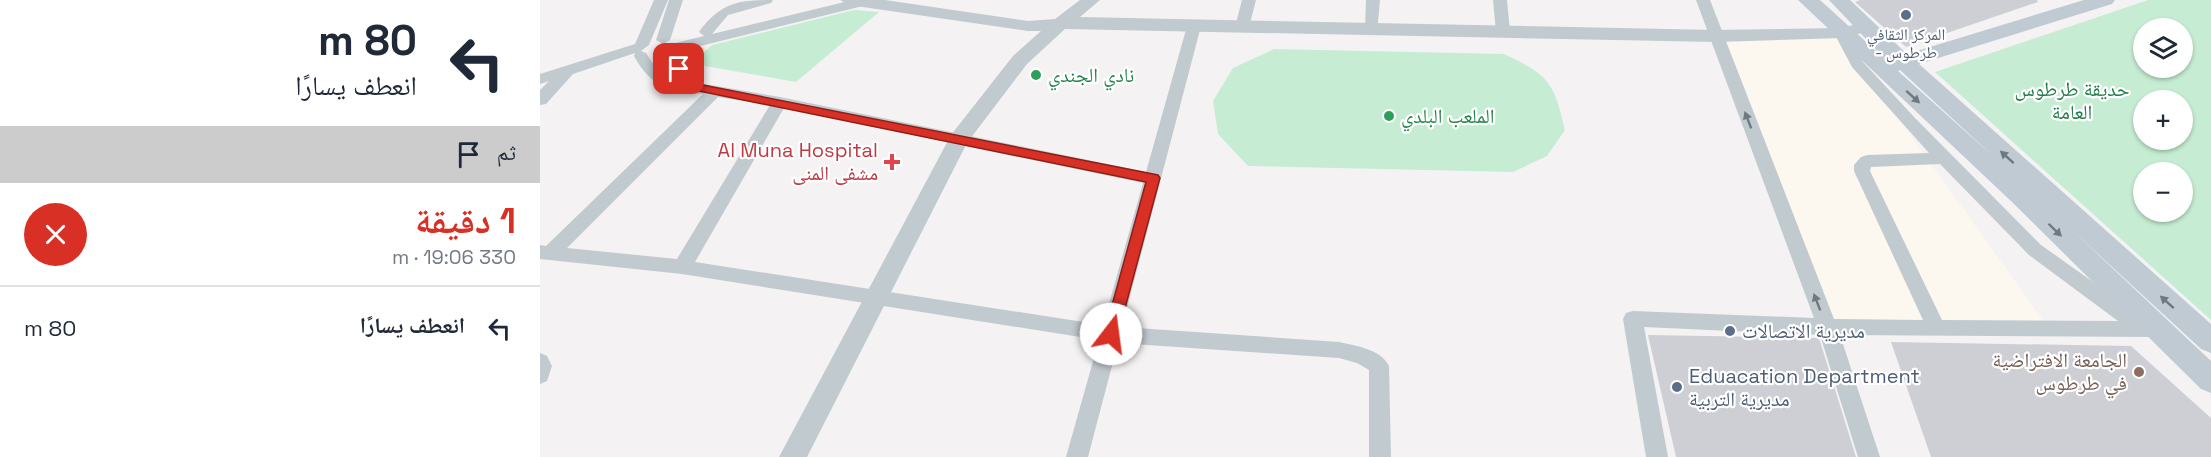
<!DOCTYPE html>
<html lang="ar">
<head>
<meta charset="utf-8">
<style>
	:root { --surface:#fff; --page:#f2f2f3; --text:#1f2937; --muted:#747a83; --line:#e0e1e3; --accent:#d93025 }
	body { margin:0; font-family:"Space Grotesk","Noto Naskh Arabic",sans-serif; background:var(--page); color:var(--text); direction:rtl; height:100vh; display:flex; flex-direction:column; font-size:22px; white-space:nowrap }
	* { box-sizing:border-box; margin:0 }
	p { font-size:20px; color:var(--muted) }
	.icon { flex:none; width:33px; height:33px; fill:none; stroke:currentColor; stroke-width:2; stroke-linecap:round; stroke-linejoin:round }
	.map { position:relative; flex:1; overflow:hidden; direction:ltr }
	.panel { display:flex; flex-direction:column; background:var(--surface); width:540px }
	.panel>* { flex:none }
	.banner { background:#fff; color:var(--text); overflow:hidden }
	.buttons { position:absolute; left:1593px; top:18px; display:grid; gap:12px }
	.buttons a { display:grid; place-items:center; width:60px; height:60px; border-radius:50%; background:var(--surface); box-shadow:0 2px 4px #0004; font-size:30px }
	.pin { position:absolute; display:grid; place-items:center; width:51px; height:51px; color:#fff; margin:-26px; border-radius:12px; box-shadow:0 3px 9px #0006 }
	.me { position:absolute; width:66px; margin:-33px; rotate:15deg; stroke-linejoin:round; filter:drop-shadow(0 0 4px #0008) }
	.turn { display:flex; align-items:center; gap:21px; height:126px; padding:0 24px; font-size:27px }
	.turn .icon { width:78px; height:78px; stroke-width:2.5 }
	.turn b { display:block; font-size:42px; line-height:51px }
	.then { display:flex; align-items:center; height:57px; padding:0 24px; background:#0003; gap:12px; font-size:22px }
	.round { display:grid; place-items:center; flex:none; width:63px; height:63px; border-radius:32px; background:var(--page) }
	.overview { display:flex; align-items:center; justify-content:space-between; height:102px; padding:0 24px }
	h1 { font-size:36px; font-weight:700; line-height:45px; color:var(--accent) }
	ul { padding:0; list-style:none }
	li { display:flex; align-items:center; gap:18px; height:84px; padding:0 24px; border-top:2px solid var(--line) }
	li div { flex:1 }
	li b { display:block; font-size:22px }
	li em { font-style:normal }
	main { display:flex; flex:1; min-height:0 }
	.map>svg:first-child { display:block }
	.commercial { fill:#fcf7ef }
	.green { fill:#c6edd3; fill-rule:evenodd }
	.building { fill:#cdcfd4 }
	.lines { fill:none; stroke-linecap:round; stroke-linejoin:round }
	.minor { fill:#c1cacf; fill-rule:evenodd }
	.tertiary { fill:#c1cacf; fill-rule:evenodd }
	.secondary { fill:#c0cad2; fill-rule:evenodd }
	.oneway { fill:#6e7981 }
	.oneway2 { fill:#6e7980 }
	.route { fill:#d93025; stroke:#8d1f18; stroke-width:1.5 }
	.service-dot { fill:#5c6f8a; stroke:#fff; stroke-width:2 }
	.leisure-dot { fill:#2e9e5b; stroke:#fff; stroke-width:2 }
	.health-dot { fill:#e0444e; stroke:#fff; stroke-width:2 }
	.education-dot { fill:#8d6e63; stroke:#fff; stroke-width:2 }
	.labels { text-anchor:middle; stroke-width:4.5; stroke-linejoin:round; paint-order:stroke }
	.far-service-label { font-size:16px; fill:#4e5e75; stroke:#fff }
	.leisure-label { font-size:20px; fill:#27864d; stroke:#fff; text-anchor:start }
	.park-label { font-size:20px; fill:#207c49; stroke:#fff }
	.health-label { font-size:20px; fill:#be3a42; stroke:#fff; text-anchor:end }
	.service-label { font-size:20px; fill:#4e5e75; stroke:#fff; text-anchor:start }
	.education-label { font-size:20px; fill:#785e54; stroke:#fff; text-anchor:end }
</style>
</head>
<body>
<main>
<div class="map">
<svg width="1671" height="457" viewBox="0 0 1671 457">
	<rect width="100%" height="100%" fill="#f4f2f3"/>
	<!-- commercial -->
	<path class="commercial" d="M1176 36H1299L1508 327H1287Z"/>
	<!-- green -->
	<path class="green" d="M1608 0H1671V320L1395 72ZM1642 28V68H1604V28ZM1642 100V140H1604V100ZM1642 172V212H1604V172Z
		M314 10 339 12 256 82 165 66 162 54 172 45Z
		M734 49 964 54C1009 75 1014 82 1025 130L1007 156 973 172 708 166 678 134 673 101 693 68Z"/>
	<!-- building -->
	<path class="building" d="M1320 0H1497L1498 2 1366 47 1315 2Z
		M1108 335 1279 338 1316 457H1136Z
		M1351 342 1591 346 1671 418V457H1391Z"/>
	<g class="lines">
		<!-- minor -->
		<path class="minor" d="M114 0H128L109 45 101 51 106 53 117 70 142 80 117 50 119 47 164 36 159 32C180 3 198 0 233 0L231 3 188 15 172 34 313 0H323V6L136 52 159 83 240 97 606 172 647 26 649 23H659L661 26 582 327 799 342C816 346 841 349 849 366L851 457H829V370L817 363 799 358 578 343 548 457H526L559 340 142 274 0 259V245L6 246 163 94C128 88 112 89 94 56L95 53 33 74 6 104 0 105V90L9 81 0 84V74L95 44ZM178 97 230 105 137 259 27 248ZM244 108 603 183 563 325 155 262Z
			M129 0H143L130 40 123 44 116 40Z
			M702 0H716L709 27 702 31 695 27Z
			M826 0H840L837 32H827L825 29Z
			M953 0H967L970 32 968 35 963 36 956 32Z
			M1156 0H1170L1294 319 1383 320 1314 171V165L1321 157 1327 155 1389 153 1312 67 1294 33 1301 29 1308 33 1323 62 1375 118 1501 245 1608 321 1623 323 1626 329 1623 335 1616 337 1300 335 1340 457H1318L1280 335 1104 327 1128 457H1106L1083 319 1086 313 1093 311 1274 318ZM1400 164 1489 255 1578 321 1402 320 1330 171 1331 167Z
			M0 353 7 356 12 366 7 381 0 384Z"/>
		<!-- tertiary -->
		<path class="tertiary" d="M300 0H345L488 21 515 19 540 0H560L540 17 1176 30 1301 28 1325 22 1334 27 1331 31 1301 38 1176 42 525 29 487 64 427 143 267 457H239L411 135 473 56 501 31H488L309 5Z"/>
		<!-- secondary -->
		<path class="secondary" d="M1258 0H1280L1346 60 1289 0H1310L1367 54 1544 0H1575L1572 4 1379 64 1671 324V353L1661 349 1532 230 1671 361V393L1661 389 1473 203ZM1360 70 1454 157 1358 71Z"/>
	</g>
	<!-- one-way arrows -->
	<defs><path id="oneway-solid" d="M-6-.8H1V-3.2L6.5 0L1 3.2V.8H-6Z" transform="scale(1.5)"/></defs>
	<g class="oneway">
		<use href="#oneway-solid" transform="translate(1373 97) rotate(42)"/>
		<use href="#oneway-solid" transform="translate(1467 157) rotate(-138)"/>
		<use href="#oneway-solid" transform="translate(1515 230) rotate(44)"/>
		<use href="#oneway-solid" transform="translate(1627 302) rotate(-138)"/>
	</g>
	<g class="oneway2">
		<use href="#oneway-solid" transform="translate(1208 120) rotate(-111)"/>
		<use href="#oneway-solid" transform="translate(1277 302) rotate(-111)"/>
	</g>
	<!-- route -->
	<path class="route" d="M139 65 143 66 158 84 618 175 620 178 577 338H566L564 334 606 182 154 90 150 89 133 69Z"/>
	<!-- markers -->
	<g class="service-dot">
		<circle cx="1366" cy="15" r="6"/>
		<circle cx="1190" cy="331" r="6"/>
		<circle cx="1137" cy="387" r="6"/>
	</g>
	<g class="leisure-dot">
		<circle cx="496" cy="75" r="6"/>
		<circle cx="849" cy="116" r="6"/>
	</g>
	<path class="health-dot" d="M349 153h6v6h6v6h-6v6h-6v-6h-6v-6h6z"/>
	<circle class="education-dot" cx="1599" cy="372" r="6"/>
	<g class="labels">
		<!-- far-service labels -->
		<g class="far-service-label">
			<text x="1366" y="40">المركز الثقافي<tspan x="1366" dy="18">- طرطوس</tspan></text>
		</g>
		<!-- leisure labels -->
		<g class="leisure-label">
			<text x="508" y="82">نادي الجندي</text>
			<text x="861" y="123">الملعب البلدي</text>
		</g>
		<!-- park labels -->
		<g class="park-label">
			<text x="1532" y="96">حديقة طرطوس<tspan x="1532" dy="23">العامة</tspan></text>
		</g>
		<!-- health labels -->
		<g class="health-label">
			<text x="338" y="157">Al Muna Hospital<tspan x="338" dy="23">مشفى المنى</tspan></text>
		</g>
		<!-- service labels -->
		<g class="service-label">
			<text x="1202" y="338">مديرية الاتصالات</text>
			<text x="1149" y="383">Eduacation Department<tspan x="1149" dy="23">مديرية التربية</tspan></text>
		</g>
		<!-- education labels -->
		<g class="education-label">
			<text x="1587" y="367">الجامعة الافتراضية<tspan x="1587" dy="23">في طرطوس</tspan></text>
		</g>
	</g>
</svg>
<div class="buttons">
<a><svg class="icon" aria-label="layers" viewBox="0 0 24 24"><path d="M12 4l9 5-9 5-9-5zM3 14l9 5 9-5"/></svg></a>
<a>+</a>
<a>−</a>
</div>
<div class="pin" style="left:139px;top:69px;background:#d93025"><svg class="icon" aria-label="arrive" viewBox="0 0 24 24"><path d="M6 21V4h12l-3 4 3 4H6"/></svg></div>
<svg class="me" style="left:571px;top:334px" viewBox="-20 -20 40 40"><circle r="19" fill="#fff"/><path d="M0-13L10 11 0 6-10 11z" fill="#d93025"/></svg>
</div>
<section class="panel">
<div class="banner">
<div class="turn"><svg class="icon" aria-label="left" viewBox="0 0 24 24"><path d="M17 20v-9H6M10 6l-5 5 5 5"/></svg><div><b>80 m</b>انعطف يسارًا</div></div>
<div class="then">ثم<svg class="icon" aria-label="arrive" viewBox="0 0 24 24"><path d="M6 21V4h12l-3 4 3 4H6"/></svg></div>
</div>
<div class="overview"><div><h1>1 دقيقة</h1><p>330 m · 19:06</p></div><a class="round" style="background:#d93025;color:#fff"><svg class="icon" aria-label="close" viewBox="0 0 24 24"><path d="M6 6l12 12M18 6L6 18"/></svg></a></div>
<ul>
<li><svg class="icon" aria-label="left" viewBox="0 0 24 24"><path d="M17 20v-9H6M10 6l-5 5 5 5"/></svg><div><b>انعطف يسارًا</b></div><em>80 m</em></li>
</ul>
</section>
</main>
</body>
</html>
